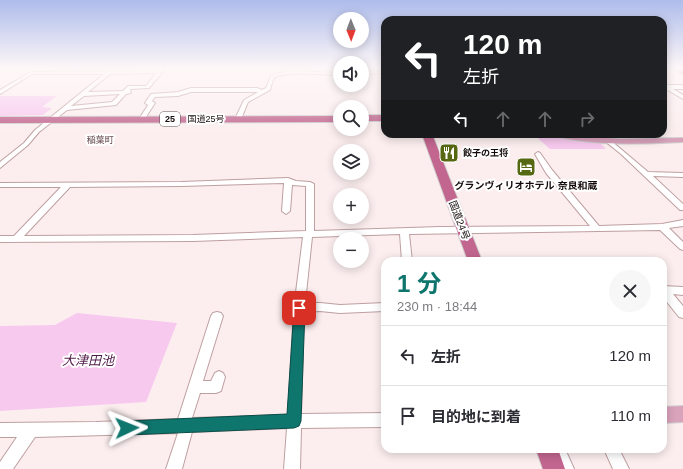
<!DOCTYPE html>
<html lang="ja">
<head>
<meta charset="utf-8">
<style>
	:root { --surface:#fff; --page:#f7f7f7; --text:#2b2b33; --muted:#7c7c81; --line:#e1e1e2; --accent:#0f766e }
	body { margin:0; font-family:Helvetica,"Noto Sans JP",sans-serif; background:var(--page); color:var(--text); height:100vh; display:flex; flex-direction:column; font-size:15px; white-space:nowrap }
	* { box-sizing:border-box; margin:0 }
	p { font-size:13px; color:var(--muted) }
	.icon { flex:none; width:22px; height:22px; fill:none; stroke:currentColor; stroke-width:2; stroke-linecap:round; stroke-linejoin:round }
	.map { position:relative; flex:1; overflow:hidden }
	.sheet { position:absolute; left:381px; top:257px; width:286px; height:196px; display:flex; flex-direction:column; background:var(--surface); border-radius:12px; box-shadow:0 2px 10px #0003 }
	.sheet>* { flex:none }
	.banner { position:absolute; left:381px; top:16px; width:286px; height:122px; border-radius:12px; box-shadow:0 2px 10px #0003; background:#202124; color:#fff; overflow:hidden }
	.needle { width:26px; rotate:179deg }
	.tools { position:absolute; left:333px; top:12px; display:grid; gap:8px }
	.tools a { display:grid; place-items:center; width:36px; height:36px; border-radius:50%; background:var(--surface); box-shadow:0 2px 10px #0003; font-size:20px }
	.pin { position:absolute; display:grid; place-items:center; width:34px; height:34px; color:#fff; margin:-17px; border-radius:8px; box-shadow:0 2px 6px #0006 }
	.me { position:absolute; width:44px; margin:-22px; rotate:88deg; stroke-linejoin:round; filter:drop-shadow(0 0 3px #0008) }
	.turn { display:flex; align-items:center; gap:14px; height:84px; padding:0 16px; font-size:18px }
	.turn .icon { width:52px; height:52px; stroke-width:2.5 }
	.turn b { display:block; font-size:28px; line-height:34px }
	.lanes { display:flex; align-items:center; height:38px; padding:0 16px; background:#0003; justify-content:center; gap:20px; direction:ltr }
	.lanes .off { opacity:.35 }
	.round { display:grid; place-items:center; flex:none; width:42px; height:42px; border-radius:21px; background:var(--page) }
	.headline { display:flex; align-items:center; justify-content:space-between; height:68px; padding:0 16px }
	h1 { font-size:24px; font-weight:700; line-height:30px; color:var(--accent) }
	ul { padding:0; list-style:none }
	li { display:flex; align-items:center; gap:12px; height:60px; padding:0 16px; border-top:1px solid var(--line) }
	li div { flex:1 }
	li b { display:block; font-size:15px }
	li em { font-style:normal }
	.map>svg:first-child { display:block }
	.water { fill:#f7c9ef }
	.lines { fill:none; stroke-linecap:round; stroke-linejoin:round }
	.stream { stroke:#f7c9ef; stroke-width:1 }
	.minor-casing { stroke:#be9fa0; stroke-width:2 }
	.major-casing { stroke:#d0cece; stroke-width:2 }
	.highway-casing { stroke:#d0cece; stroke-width:2 }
	.minor { fill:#fff; fill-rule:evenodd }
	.major { fill:#daa3bc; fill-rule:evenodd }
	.highway { fill:#c2668f; fill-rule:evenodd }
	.route { fill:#0f766e; stroke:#0a4d48 }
	.labels { text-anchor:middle; stroke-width:4; stroke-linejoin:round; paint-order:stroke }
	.shield { fill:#fff; stroke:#5b5454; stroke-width:1 }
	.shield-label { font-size:9px; font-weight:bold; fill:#150a0b }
	.far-street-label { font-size:9px; fill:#150a0b; stroke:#fff }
	.far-neighbourhood-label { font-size:9px; fill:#63484a; stroke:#fff }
	.far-poi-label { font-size:9px; font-weight:bold; fill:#150a0b; stroke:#fff; text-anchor:start }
	.poi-label { font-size:10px; font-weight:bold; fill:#150a0b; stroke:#fff }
	.street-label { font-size:10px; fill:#150a0b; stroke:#fff }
	.near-water-label { font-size:13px; font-style:italic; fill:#4f1b49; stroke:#fff }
</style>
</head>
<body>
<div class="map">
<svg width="683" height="469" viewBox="0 0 683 469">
	<rect width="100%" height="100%" fill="#fceeef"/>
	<!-- water -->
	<path class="water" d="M0 96H57L42 107 52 108 43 115 0 116Z
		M533 134H591L606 149H550Z
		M77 313 177 323 146 402 0 411V326L55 325Z"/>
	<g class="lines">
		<!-- stream -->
		<path class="stream" d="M317 68 320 72H340
			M362 72H372"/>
		<defs>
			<path id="minor" d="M162 69 164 70 149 88 130 89 131 93 126 94 116 105 67 110 39 132 28 145 0 168V162L24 143 35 130 104 74H32L2 93 0 94V90L31 72 159 71ZM156 73 146 86H128L123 91 88 92 110 74ZM120 94 112 102 71 106 84 96Z
				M294 71 340 73V75C328 75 282 70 274 78 272 81 271 87 270 90L248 102 241 119 238 121 235 119 244 100 258 92H191L178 96 155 97 152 101 155 103 144 120 139 119 148 105 145 103 151 94 178 92 191 88H257L262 90 266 88 271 76 278 73Z
				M385 71V73L362 74V72Z
				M663 85H683V89H673L683 95V99L666 89H663Z
				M596 134H603L648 172 683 173V177L653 176 683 204V210H680L621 154Z
				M538 152 540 153 552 170 599 226 662 224 683 220V226L669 228 683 242V250L680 249 660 230 409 234 412 261H402L400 234 312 237 305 303H320L340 305 385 303V311L340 313 320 311 304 312 301 414 385 413V427L301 428 300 469H284L287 428 192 432 182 469H166L178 433 35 437 13 469H0V462L17 437H0V423L96 422 178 419 211 316 213 313 217 312 221 313 223 316 203 381H211L215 373 219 371 223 373 225 377 221 391 216 393H200L192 418 288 415 294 308 303 237 193 241 0 242V236H14L61 187H0V183L181 182 288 178 296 181 310 182 314 184V231L440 227 590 226 546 173 535 154ZM284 183 282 211 286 214 290 211 292 185 306 186V231L193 235 24 236 70 187 181 186Z
				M663 286 683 287V295L673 294 683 306V318L679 317 663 297Z
				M551 449H565L574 469H558Z
				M604 449H619L629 469H613Z"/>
			<path id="major" d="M553 134 620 139 683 138V142C640 144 596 146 554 136Z
				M683 406V422L663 423V407Z"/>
			<path id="highway" d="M673 68 683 70V75Z
				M362 115H385V121H362Z
				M340 116V122L0 123V117Z
				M422 134H432L482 261H468Z
				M536 449H558L565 469H543Z"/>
		</defs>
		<!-- minor casing -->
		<use href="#minor" class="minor-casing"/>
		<!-- major casing -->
		<use href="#major" class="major-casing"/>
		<!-- highway casing -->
		<use href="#highway" class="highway-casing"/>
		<!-- minor -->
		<use href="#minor" class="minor"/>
		<!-- major -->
		<use href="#major" class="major"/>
		<!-- highway -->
		<use href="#highway" class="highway"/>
	</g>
	<!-- sky -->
	<linearGradient id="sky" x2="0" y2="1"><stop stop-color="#aebceb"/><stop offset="0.51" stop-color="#fef7f8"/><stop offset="1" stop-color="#fef7f8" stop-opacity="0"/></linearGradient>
	<rect width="683" height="134" fill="url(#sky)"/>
	<!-- route -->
	<path class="route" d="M299 304 303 305 305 308 301 421 299 426 294 428 127 435 122 433 119 428 122 423 127 421 287 414 294 308 295 305Z"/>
	<!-- icons -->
	<defs>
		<symbol id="restaurant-square" viewBox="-11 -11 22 22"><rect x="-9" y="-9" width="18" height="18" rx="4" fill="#566812" stroke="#fff"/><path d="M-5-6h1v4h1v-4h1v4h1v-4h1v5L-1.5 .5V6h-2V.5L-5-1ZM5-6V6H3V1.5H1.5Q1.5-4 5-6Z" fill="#fff"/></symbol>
		<symbol id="hotel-square" viewBox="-11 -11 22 22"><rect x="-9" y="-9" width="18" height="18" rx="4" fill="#566812" stroke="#fff"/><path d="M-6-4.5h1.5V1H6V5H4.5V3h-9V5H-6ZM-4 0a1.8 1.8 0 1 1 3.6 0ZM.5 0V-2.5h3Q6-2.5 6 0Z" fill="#fff"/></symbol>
	</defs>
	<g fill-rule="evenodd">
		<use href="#restaurant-square" x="438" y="142" width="22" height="22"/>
		<use href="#hotel-square" x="515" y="156" width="22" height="22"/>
	</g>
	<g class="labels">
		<!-- shield labels -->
		<rect class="shield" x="160" y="112" width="20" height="14" rx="3"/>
		<g class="shield-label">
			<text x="170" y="122">25</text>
		</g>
		<!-- far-street labels -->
		<g class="far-street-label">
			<text x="206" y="122">国道25号</text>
		</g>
		<!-- far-neighbourhood labels -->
		<g class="far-neighbourhood-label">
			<text x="100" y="143">稲葉町</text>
		</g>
		<!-- far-poi labels -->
		<g class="far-poi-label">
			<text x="463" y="156">餃子の王将</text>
		</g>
		<!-- poi labels -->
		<g class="poi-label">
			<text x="526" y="189">グランヴィリオホテル 奈良和蔵</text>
		</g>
		<!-- street labels -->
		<g class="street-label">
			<text transform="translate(460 220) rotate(69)" y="4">国道24号</text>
		</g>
		<!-- near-water labels -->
		<g class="near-water-label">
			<text x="88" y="365">大津田池</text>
		</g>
	</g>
</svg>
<div class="tools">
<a><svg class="needle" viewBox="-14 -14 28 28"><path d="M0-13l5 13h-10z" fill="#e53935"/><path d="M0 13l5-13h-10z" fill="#7c7c81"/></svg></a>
<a><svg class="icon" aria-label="sound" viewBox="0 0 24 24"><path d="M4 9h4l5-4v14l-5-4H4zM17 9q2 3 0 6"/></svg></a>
<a><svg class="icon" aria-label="search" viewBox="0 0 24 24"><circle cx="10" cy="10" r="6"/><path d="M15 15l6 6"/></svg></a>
<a><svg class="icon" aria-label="layers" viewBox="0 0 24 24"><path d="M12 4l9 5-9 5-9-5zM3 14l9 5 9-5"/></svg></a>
<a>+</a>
<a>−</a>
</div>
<div class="pin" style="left:299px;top:308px;background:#d93025"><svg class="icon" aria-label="arrive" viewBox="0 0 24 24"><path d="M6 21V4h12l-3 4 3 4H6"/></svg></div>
<svg class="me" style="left:127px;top:428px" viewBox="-20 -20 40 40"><path d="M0-17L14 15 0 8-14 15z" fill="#0f766e" stroke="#fff" stroke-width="4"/></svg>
<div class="banner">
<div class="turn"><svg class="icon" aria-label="left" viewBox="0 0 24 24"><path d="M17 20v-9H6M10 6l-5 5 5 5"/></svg><div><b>120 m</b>左折</div></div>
<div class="lanes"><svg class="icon" aria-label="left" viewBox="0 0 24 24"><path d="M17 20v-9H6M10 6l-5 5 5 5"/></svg><svg class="icon off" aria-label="ahead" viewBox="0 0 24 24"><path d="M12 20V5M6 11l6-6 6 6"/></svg><svg class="icon off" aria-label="ahead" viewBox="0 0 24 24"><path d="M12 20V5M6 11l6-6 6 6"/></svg><svg class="icon off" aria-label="right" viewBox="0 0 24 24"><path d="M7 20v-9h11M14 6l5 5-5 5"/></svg></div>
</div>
<section class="sheet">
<div class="headline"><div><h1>1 分</h1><p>230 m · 18:44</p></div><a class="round"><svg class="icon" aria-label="close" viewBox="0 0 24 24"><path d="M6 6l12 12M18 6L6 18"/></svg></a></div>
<ul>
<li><svg class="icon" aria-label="left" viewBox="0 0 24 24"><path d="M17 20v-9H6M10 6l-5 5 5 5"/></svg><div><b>左折</b></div><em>120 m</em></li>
<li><svg class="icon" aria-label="arrive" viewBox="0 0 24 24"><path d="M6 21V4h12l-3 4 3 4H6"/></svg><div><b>目的地に到着</b></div><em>110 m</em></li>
</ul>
</section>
</div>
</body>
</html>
